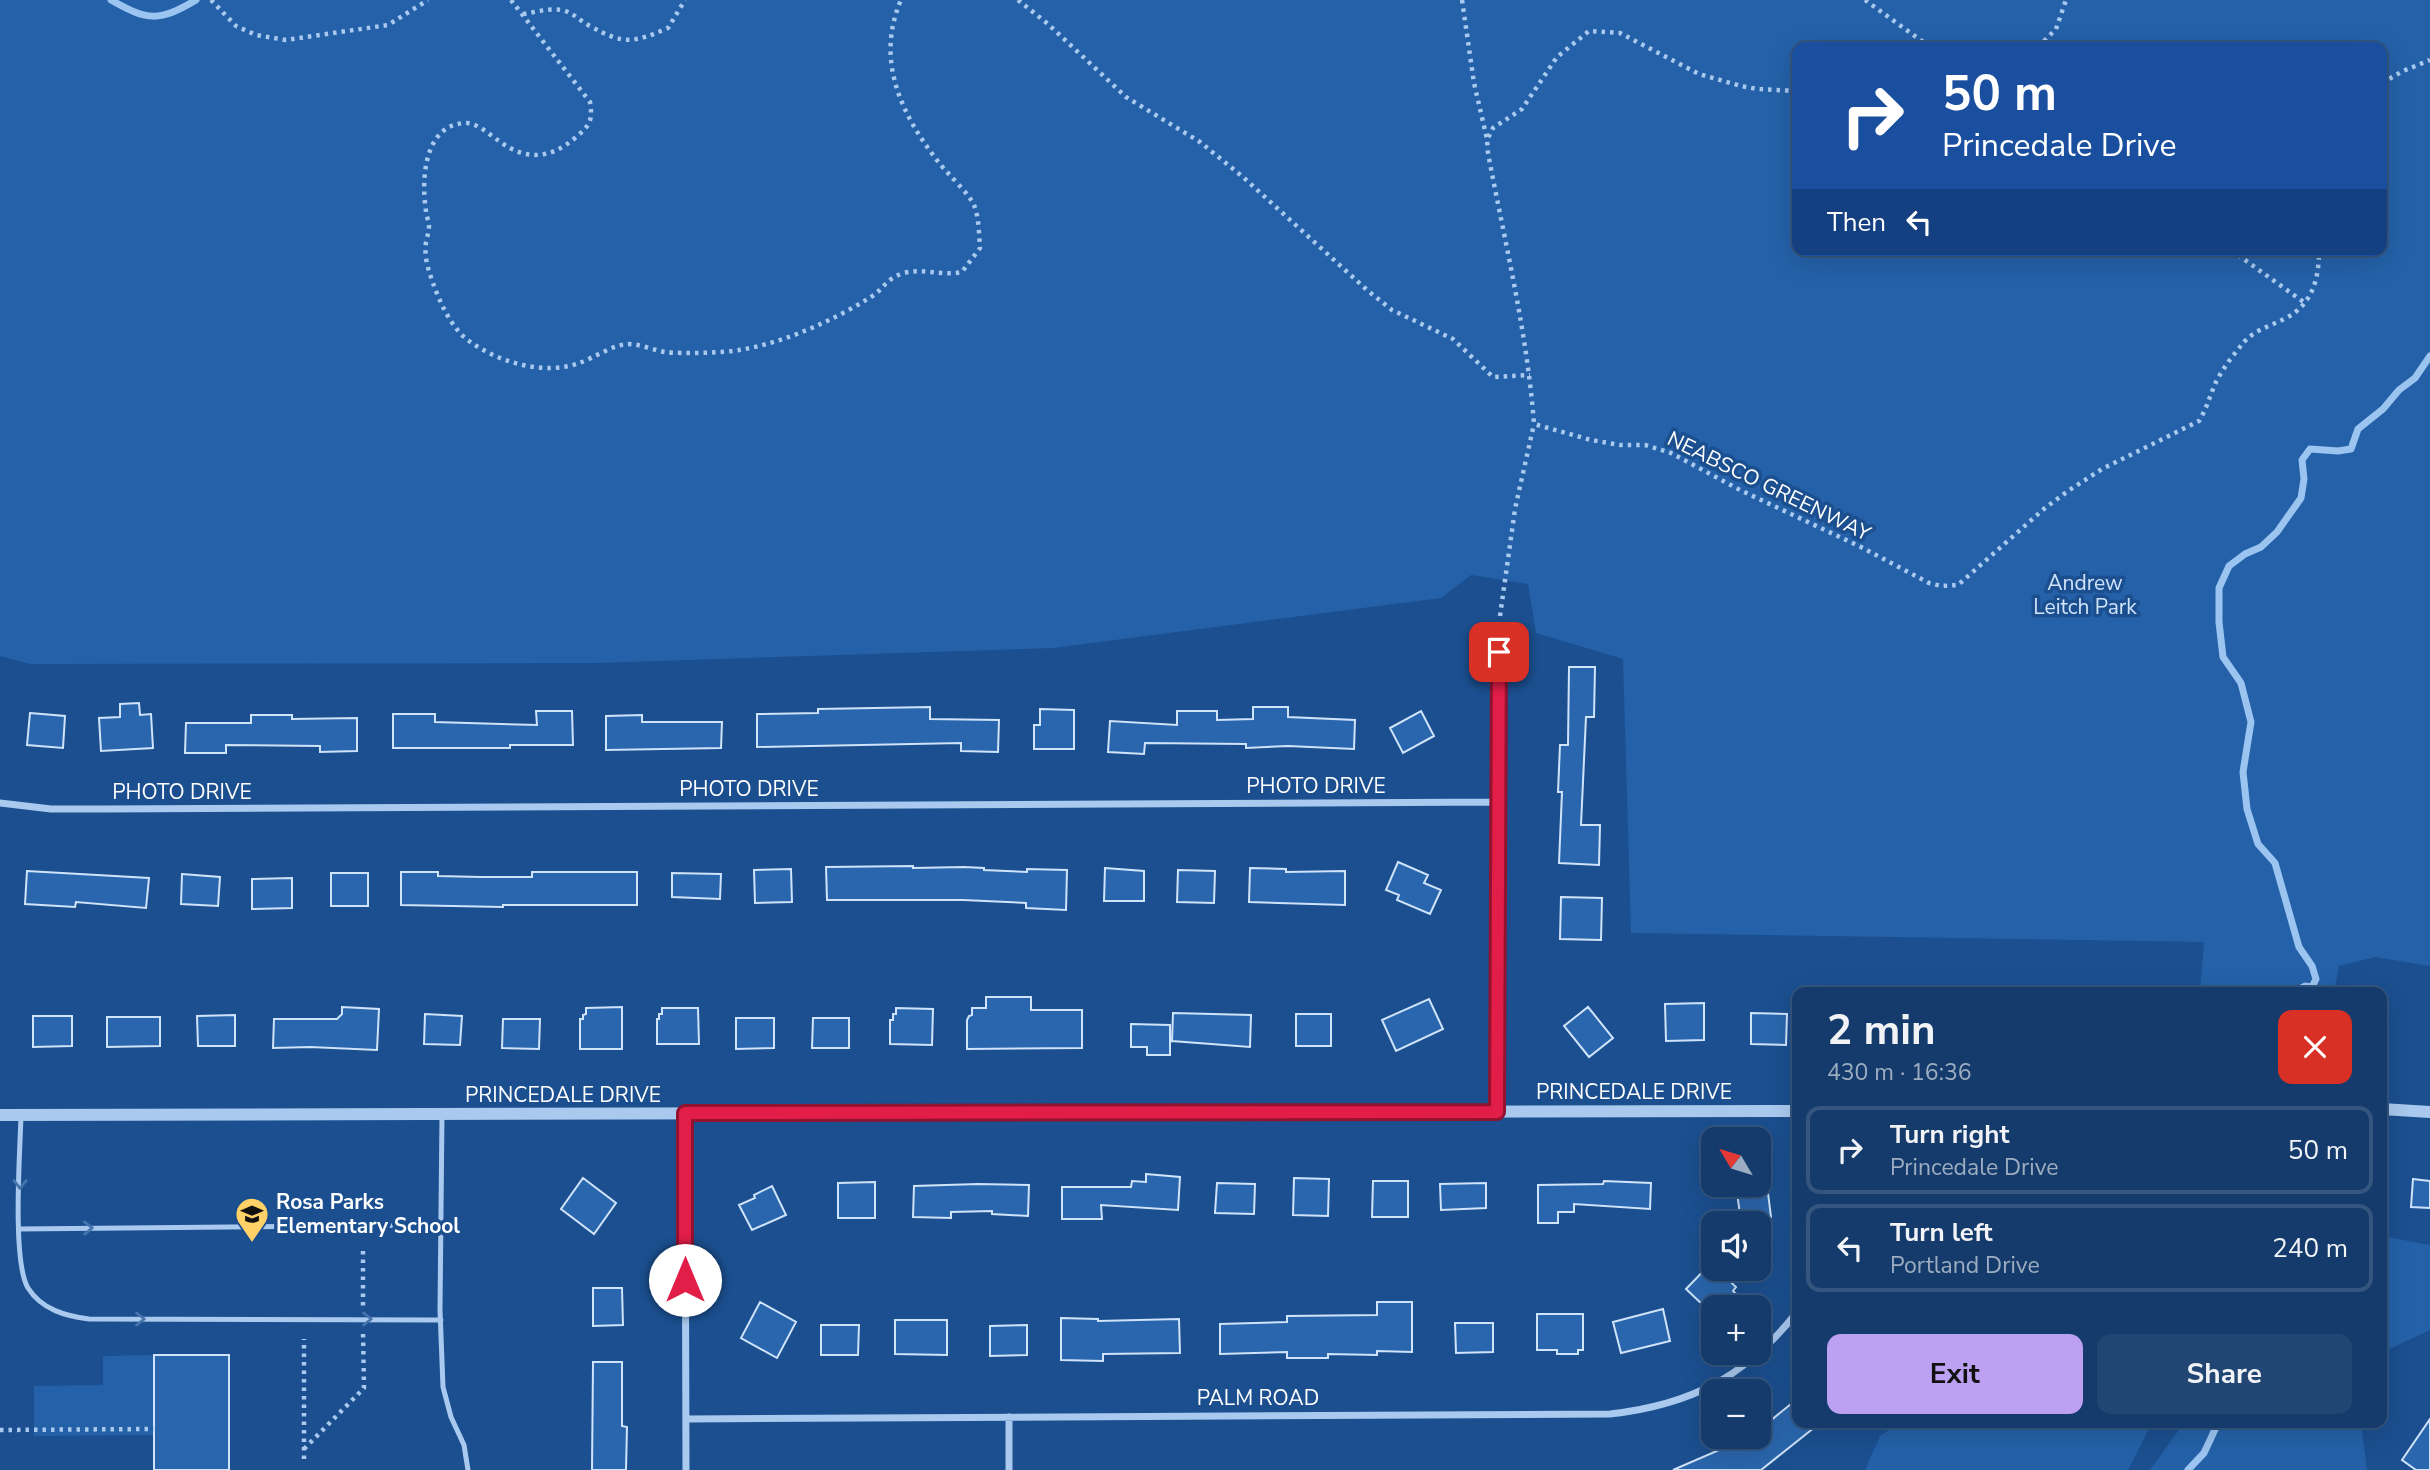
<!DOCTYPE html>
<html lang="en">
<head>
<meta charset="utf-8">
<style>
	:root { --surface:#143b6b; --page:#214673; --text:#f1f3f6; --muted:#9dadc1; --line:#33557e; --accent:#bca0f2 }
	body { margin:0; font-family:"Nunito Sans",sans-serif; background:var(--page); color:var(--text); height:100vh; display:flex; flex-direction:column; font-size:26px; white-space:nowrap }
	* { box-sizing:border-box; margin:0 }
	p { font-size:23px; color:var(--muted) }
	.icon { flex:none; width:38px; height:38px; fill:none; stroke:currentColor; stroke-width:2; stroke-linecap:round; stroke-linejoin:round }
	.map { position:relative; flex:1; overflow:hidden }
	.drawer { position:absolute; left:1792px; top:987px; width:595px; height:441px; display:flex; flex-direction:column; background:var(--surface); border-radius:14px; box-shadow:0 7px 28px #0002,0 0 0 2px var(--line) }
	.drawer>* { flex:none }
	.hud { position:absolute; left:1792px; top:42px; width:595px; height:214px; border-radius:14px; box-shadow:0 7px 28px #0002,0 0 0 2px var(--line); background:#1a4fa0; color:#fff; overflow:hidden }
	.needle { width:46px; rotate:308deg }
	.controls { position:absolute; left:1701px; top:1127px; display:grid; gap:14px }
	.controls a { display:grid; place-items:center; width:70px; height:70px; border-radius:14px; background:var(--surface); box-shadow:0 7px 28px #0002,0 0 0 2px var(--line); font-size:35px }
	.pin { position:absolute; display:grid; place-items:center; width:60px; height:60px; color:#fff; margin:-30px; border-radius:14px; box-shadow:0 4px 10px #0006 }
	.me { position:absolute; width:77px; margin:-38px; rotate:0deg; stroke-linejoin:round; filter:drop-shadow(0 0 5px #0008) }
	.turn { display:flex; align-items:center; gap:24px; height:147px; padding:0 35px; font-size:32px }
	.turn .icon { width:91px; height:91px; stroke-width:2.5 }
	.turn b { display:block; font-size:49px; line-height:60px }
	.then { display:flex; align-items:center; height:66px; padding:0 35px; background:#0003; gap:14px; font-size:26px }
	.round { display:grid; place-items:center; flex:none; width:74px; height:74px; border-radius:14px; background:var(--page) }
	.summary { display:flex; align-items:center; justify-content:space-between; height:119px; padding:0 35px }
	h1 { font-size:42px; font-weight:700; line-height:52px }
	.action { display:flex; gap:14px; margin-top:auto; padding:14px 35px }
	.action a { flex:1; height:80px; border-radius:14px; background:var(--accent); color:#111; font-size:28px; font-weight:700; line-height:80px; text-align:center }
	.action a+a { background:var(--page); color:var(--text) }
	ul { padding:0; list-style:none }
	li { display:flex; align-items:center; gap:21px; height:88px; margin:0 14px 10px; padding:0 21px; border:4px solid var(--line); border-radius:14px }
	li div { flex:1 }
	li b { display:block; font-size:26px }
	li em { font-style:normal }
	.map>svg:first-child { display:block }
	.green { fill:#2461a8; fill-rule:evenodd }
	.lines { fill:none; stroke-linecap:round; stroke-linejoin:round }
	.stream { stroke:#9cc4f0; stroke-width:7 }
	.building { fill:#2a66ad; stroke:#cfe3fa; stroke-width:2 }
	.path { stroke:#a9c9ee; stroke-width:4.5; stroke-dasharray:3.5 5; stroke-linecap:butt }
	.service { stroke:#a9c9ee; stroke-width:5 }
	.minor { stroke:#a9c9ee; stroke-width:7 }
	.tertiary { stroke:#a9c9ee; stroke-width:12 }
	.oneway { stroke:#4674ac }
	.route-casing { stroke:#92132f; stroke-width:18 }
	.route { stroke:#e11d48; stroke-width:12 }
	.labels { text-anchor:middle; stroke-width:7; stroke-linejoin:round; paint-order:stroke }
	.street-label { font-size:21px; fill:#fff; stroke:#1b4f8f }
	.park-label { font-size:21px; fill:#cfe3fa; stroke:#1b4f8f }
	.poi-label { font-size:21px; font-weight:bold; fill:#fff; stroke:#1b4f8f; text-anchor:start }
</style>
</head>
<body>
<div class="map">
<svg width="2430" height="1470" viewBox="0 0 2430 1470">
	<rect width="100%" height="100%" fill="#1b4f8f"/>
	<!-- green -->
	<path class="green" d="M0 0H2430V966L2375 957 2339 966 2334 992H2200L2204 942 1631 933 1623 659 1536 633 1528 584 1471 575 1441 598 1053 648 597 663 30 664 0 656ZM1797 47H2382V250H1797Z
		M2382 1236 2430 1245V1330L2383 1352 2382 1357Z
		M154 1355V1435L34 1436V1386L103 1385V1356Z
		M1899 1423H2152L2128 1470H1865L1880 1436Z
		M2184 1423H2361L2367 1470H2150Z"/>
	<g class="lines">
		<!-- stream -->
		<path class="stream" d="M111 0C148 21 159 22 196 0
			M2294 992 2305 986 2312 987 2316 979 2312 966 2299 947 2275 863 2258 844 2247 809 2243 772 2251 722 2241 683 2223 657 2219 622V588L2229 566 2245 554 2261 547 2277 532 2301 498 2304 479 2302 460 2310 449 2338 451 2351 449 2358 429 2383 409 2399 390 2415 378 2430 356
			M2188 1470 2204 1453 2218 1423"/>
	</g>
	<!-- building -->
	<path class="building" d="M1569 667H1595L1594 717H1586L1581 825H1600L1599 865 1559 863 1562 792H1558L1560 745H1568Z
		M139 703 140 715 151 714 153 748 101 751 99 718 120 717V704Z
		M930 707V719L999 720 998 752 961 751V743L757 747V714L818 713V709Z
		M1253 707H1288V717L1355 720 1354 749 1288 746 1246 748V744L1145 743 1144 754 1108 752 1110 721 1177 725V711H1217V720L1253 719Z
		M1040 709 1074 710V749H1034V725H1040Z
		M536 711H572L573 745H510V748H393V714H435V722L537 725Z
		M1421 711 1434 736 1403 753 1390 728Z
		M30 713 65 716 63 748 27 745Z
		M251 715H292V719L357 718V751L320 752V746L226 745V753H185L186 723H251Z
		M642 715V722H722L721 748 606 750V716Z
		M1398 862 1428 875 1424 883 1441 890 1430 914 1397 900 1399 895 1386 890Z
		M913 866V868L964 867 984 868V870L1027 872V869L1067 870 1066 910 1026 908V903L963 900H827L826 867Z
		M1105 868 1144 871V901H1104Z
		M1250 868 1286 869V872L1345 871V905L1249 902Z
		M791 869 792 902 755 903 754 870Z
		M1178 870 1215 871 1214 903 1177 902Z
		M27 871 149 878 146 908 76 902 75 907 25 904Z
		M401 872H438V876L481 877H532V872H637V905H503V907L401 905Z
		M331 873H368V906H331Z
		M672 873 721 874 720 899 672 897Z
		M182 874 220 877 218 906 181 904Z
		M292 878V908L252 909V879Z
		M1561 897 1602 898 1601 940 1560 939Z
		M986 997H1031V1010H1082V1048L967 1049V1020L969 1016 972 1015V1008H986Z
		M1429 999 1443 1029 1396 1051 1382 1020Z
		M1704 1003V1040L1666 1041 1665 1004Z
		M342 1007 379 1009 377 1050 310 1047 273 1048 274 1019H337L342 1014Z
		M622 1007V1049H580V1019H583V1015L586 1014V1008Z
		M1588 1007 1613 1038 1589 1057 1564 1026Z
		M662 1008H698L699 1044H657V1019H659V1014H662Z
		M896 1008 933 1009 932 1045 890 1044V1020H893V1014H896Z
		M1173 1013 1251 1015 1250 1047 1172 1041Z
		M1751 1013 1787 1014 1786 1045 1751 1044Z
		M425 1014 462 1016 460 1045 424 1044Z
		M1296 1014H1331V1046H1296Z
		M235 1015V1046H198L197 1016Z
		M33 1016H72V1046L33 1047Z
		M107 1017H160V1046L107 1047Z
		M736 1018H774V1048L736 1049Z
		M813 1018H849V1048H812Z
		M503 1019H540L539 1049 502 1048Z
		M1131 1024 1170 1025V1055H1147V1047H1131Z
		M1146 1174 1180 1177 1178 1210 1101 1205 1102 1219H1062V1187H1131L1132 1181 1146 1182Z
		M583 1178 616 1203 594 1234 561 1209Z
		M1294 1178 1329 1179 1328 1216 1293 1215Z
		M2413 1179 2430 1181V1208L2411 1207Z
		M1373 1181H1408V1217H1372Z
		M1604 1181 1651 1183 1650 1209 1574 1204V1212H1558V1223H1538V1185L1603 1184Z
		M875 1182V1218H838V1183Z
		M1217 1183 1255 1184 1254 1214 1215 1213Z
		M1486 1183V1208L1441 1210 1440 1184Z
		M978 1184 1029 1185 1028 1216 992 1214V1211L951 1212V1218L913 1217 914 1186Z
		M1736 1185H1767L1771 1217 1741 1222Z
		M772 1186 786 1215 752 1230 739 1205 755 1198 754 1195Z
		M1711 1263 1713 1269H1717L1736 1287 1733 1291 1737 1295 1725 1307H1705L1686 1289Z
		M593 1288H622L623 1325 593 1326Z
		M760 1302 796 1322 777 1358 741 1338Z
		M1377 1302H1412V1352L1377 1351V1355L1328 1354V1358H1287V1352L1220 1354V1324L1287 1322V1316L1377 1315Z
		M1663 1309 1670 1341 1621 1353 1613 1322Z
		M1537 1314H1583V1350H1578V1354H1557V1350H1537Z
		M1061 1318 1098 1319V1321L1179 1319 1180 1353 1103 1354V1361L1061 1360Z
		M895 1320H947V1355L895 1354Z
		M1455 1323H1493V1352L1456 1353Z
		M821 1325H859L858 1355H821Z
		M1027 1325V1355L990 1356V1326Z
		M154 1355H229V1470H154Z
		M593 1362H622V1426L627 1427 626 1470H592Z
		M1797 1399V1423H1820L1761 1470H1673L1749 1437H1759V1430Z
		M2430 1419V1470H2416L2402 1460Z"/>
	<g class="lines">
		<!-- path -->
		<path class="path" d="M211 0 236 26 256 35 286 40 388 25 428 0
			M511 0 590 102C593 121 590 125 575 138 550 159 526 161 499 141 490 135 479 124 467 123 424 123 421 179 426 211 426 216 429 221 429 226 429 232 427 237 426 242 424 257 428 269 433 283 440 303 452 329 469 341 498 362 544 376 579 363 594 358 612 345 628 344 640 344 653 350 665 352 681 354 723 353 739 350 784 343 832 321 871 297 884 289 886 278 904 273 923 268 943 276 962 272L980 248C979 235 979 217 974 205 970 195 948 174 940 164 901 115 875 60 901 0
			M1018 0 1048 24 1126 97 1200 142 1243 177 1367 290 1392 310 1453 339 1493 377 1530 375
			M1462 0 1474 83 1487 139
			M1865 0 1930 47
			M523 14C536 12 549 8 562 10 574 13 580 21 590 26 624 45 633 43 668 28L685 0
			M2038 47 2056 29 2066 0
			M2382 83 2403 71 2430 60
			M1797 91 1757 89 1741 86 1699 74 1620 33 1589 31 1557 57 1522 109 1493 128 1487 140 1488 153C1505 243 1527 332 1534 424L1591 440 1620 445H1645L1671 453 1740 490 1861 547 1929 583 1941 586 1958 585 2045 508 2068 491 2102 469 2199 421C2207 408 2210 395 2216 382 2223 368 2234 354 2244 342 2256 329 2271 326 2286 318 2313 304 2319 278 2319 250
			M2231 250 2305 303
			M1500 616 1515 509 1534 424
			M363 1251V1308
			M0 1430 154 1429
			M304 1449 364 1388 363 1331
			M304 1459V1339"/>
		<!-- service -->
		<path class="service" d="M442 1114 440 1310 443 1387 451 1417 464 1445 468 1470
			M21 1116C20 1152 12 1261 28 1288 42 1310 66 1316 89 1319L441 1320
			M19 1229 441 1225"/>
		<!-- minor -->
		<path class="minor" d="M0 803 51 809H104L1499 802
			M1497 1112 1499 627
			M685 1113 686 1470
			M1009 1417V1470
			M686 1419 1610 1414C1691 1405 1747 1376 1797 1312"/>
		<!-- tertiary -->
		<path class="tertiary" d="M2382 1109 2430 1112
			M0 1115 1797 1111"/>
	</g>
	<!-- one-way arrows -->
	<defs><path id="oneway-chevron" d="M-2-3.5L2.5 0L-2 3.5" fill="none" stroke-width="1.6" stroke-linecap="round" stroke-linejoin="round" transform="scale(1.75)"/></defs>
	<g class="oneway">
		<use href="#oneway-chevron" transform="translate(20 1184) rotate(91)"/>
		<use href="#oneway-chevron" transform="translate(88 1228) rotate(-1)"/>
		<use href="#oneway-chevron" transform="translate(140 1319)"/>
		<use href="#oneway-chevron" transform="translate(367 1319)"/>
	</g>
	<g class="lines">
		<defs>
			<path id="route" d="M685 1280V1113L1497 1112 1499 652"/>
		</defs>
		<!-- route casing -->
		<use href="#route" class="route-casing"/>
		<!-- route -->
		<use href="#route" class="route"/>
	</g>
	<!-- icons -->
	<defs>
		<symbol id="school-pin" viewBox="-11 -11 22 30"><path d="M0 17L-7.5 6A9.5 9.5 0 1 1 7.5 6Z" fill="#ffd166" stroke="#1b4f8f"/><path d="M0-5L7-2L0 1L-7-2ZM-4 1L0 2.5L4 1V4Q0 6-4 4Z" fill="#111"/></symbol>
	</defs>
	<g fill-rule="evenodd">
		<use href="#school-pin" x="233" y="1195" width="38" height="52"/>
	</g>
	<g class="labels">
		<!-- street labels -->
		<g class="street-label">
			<text transform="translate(1769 486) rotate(26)" y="7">NEABSCO GREENWAY</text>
			<text x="1316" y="793">PHOTO DRIVE</text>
			<text x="749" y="796">PHOTO DRIVE</text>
			<text x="182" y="799">PHOTO DRIVE</text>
			<text x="1634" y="1099">PRINCEDALE DRIVE</text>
			<text x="563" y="1102">PRINCEDALE DRIVE</text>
			<text x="1258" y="1405">PALM ROAD</text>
		</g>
		<!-- park labels -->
		<g class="park-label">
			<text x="2085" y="590">Andrew<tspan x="2085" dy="24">Leitch Park</tspan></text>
		</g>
		<!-- poi labels -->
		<g class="poi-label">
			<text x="276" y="1209">Rosa Parks<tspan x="276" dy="24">Elementary School</tspan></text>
		</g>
	</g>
</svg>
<div class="controls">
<a><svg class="needle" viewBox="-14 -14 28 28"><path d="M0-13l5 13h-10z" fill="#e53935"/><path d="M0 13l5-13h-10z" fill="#9dadc1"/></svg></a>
<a><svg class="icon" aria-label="sound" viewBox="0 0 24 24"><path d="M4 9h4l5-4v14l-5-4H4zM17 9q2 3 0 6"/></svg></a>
<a>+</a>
<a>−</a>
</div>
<div class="pin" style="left:1499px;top:652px;background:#d93025"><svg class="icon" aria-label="arrive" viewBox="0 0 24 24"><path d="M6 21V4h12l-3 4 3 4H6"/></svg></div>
<svg class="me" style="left:685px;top:1280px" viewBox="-20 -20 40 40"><circle r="19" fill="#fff"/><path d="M0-13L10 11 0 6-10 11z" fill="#e11d48"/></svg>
<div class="hud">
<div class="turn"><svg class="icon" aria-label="right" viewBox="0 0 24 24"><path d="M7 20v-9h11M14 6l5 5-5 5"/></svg><div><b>50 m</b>Princedale Drive</div></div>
<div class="then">Then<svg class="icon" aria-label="left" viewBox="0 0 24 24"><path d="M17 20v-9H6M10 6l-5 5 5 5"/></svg></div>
</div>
<section class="drawer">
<div class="summary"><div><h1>2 min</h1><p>430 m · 16:36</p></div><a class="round" style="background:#d93025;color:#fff"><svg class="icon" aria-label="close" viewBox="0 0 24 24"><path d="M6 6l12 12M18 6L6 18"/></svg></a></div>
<ul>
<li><svg class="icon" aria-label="right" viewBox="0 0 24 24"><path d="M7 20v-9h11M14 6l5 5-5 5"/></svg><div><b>Turn right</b><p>Princedale Drive</p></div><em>50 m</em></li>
<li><svg class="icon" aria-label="left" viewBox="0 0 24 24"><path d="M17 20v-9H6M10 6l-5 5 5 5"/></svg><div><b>Turn left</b><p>Portland Drive</p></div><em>240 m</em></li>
</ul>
<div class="action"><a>Exit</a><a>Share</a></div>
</section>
</div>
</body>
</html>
